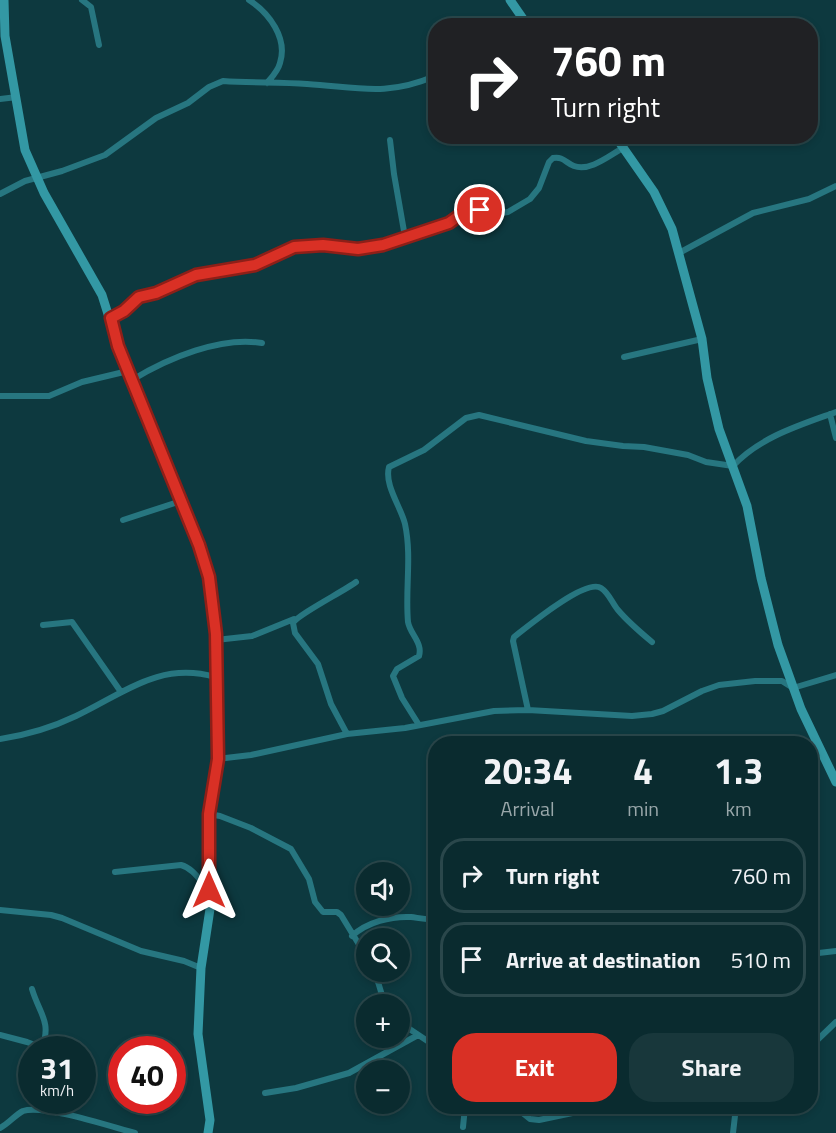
<!DOCTYPE html>
<html lang="en">
<head>
<meta charset="utf-8">
<style>
	:root { --surface:#0a2b2f; --page:#18373b; --text:#f1f3f6; --muted:#99a7aa; --line:#2a474b; --accent:#d93025 }
	body { margin:0; font-family:"Titillium Web",sans-serif; background:var(--page); color:var(--text); height:100vh; display:flex; flex-direction:column; font-size:22px; white-space:nowrap }
	* { box-sizing:border-box; margin:0 }
	p { font-size:20px; color:var(--muted) }
	.icon { flex:none; width:33px; height:33px; fill:none; stroke:currentColor; stroke-width:2; stroke-linecap:round; stroke-linejoin:round }
	.map { position:relative; flex:1; overflow:hidden }
	.sheet { position:absolute; left:428px; top:736px; width:390px; height:378px; display:flex; flex-direction:column; background:var(--surface); border-radius:24px; box-shadow:0 3px 9px #0003,0 0 0 2px var(--line) }
	.sheet>* { flex:none }
	.top-card { position:absolute; left:428px; top:18px; width:390px; height:126px; border-radius:24px; box-shadow:0 3px 9px #0003,0 0 0 2px var(--line); background:#202124; color:#fff; overflow:hidden }
	.fabs { position:absolute; left:356px; top:862px; display:grid; gap:12px }
	.fabs a { display:grid; place-items:center; width:54px; height:54px; border-radius:50%; background:var(--surface); box-shadow:0 3px 9px #0003,0 0 0 2px var(--line); font-size:30px }
	.speed { position:absolute; left:18px; top:1036px; display:flex; gap:12px; font-size:30px; font-weight:700; text-align:center }
	.speed>* { display:grid; place-content:center; width:78px; height:78px; border-radius:50%; background:var(--surface); box-shadow:0 3px 9px #0003,0 0 0 2px var(--line); line-height:1 }
	.speed small { font-size:15px; font-weight:400 }
	.speed .limit { border:9px solid #d22; background:#fff; color:#111 }
	.pin { position:absolute; display:grid; place-items:center; width:51px; height:51px; color:#fff; margin:-26px; border:3px solid #fff; border-radius:50%; box-shadow:0 2px 6px #0007 }
	.me { position:absolute; width:66px; margin:-33px; rotate:0deg; stroke-linejoin:round; filter:drop-shadow(0 0 4px #0008) }
	.turn { display:flex; align-items:center; gap:21px; height:126px; padding:0 24px; font-size:27px }
	.turn .icon { width:78px; height:78px; stroke-width:2.5 }
	.turn b { display:block; font-size:42px; line-height:51px }
	.eta { display:flex; justify-content:space-evenly; align-items:center; height:102px; text-align:center }
	.eta b { font-size:36px; font-weight:700; line-height:42px }
	.action { display:flex; gap:12px; margin-top:auto; padding:12px 24px }
	.action a { flex:1; height:69px; border-radius:24px; background:var(--accent); color:#fff; font-size:24px; font-weight:700; line-height:69px; text-align:center }
	.action a+a { background:var(--page); color:var(--text) }
	ul { padding:0; list-style:none }
	li { display:flex; align-items:center; gap:18px; height:75px; margin:0 12px 9px; padding:0 12px; border:3px solid var(--line); border-radius:24px }
	li div { flex:1 }
	li b { display:block; font-size:22px }
	li em { font-style:normal }
	.map>svg:first-child { display:block }
	.lines { fill:none; stroke-linecap:round; stroke-linejoin:round }
	.street { stroke:#277680; stroke-width:6 }
	.secondary { stroke:#3398a4; stroke-width:9 }
	.route-casing { stroke:#8d1f18; stroke-width:15 }
	.route { stroke:#d93025; stroke-width:10 }
</style>
</head>
<body>
<div class="map">
<svg width="836" height="1133" viewBox="0 0 836 1133">
	<rect width="100%" height="100%" fill="#0d393f"/>
	<g class="lines">
		<!-- street -->
		<path class="street" d="M82 0 91 7 99 45
			M249 0C269 13 288 38 280 63 278 71 272 77 267 83
			M0 99 17 97
			M390 140 394 174 405 237
			M0 194 25 181 62 171 105 155 156 118 188 103 209 87 223 81C251 83 279 82 307 84 357 87 386 97 435 76
			M679 253 753 213 809 199 836 186
			M111 318 124 311 139 297 156 293 196 275 255 265 294 247 323 245 358 249 370 248 449 223 467 210 472 209 501 213 508 212 530 199 539 188 549 162 553 158C563 156 566 163 574 166 590 172 610 155 623 148
			M624 357 702 339
			M132 380C168 358 221 336 262 343
			M0 396H49L82 382 128 371
			M830 414 836 438
			M123 520 181 501
			M43 625 72 622 121 692
			M216 640 252 636 294 619
			M528 710 513 641 514 637C528 626 586 578 601 588 609 593 612 603 618 610 628 622 640 632 652 642
			M419 725 402 698 393 676 397 669 419 656C423 643 410 634 408 622 405 589 412 557 405 524 401 507 384 485 389 467L424 450 466 418 479 415 586 441 623 446 644 447 688 455 706 462 733 466C760 437 800 425 836 412
			M347 734 331 704 318 664 295 633 293 623C297 615 344 591 356 582
			M0 739C27 735 51 728 76 716 123 694 159 661 215 677
			M810 749 818 745
			M217 759 251 755 347 734 405 728 494 711 528 710 632 716 652 714 663 711 702 691 719 685 755 681H782L793 688 836 675
			M209 814 220 816 251 828 291 849 309 879 315 902 323 912H337L341 915 366 956
			M115 872 181 865C193 868 201 882 209 890
			M0 910 51 915 62 918 141 951 184 961 201 968
			M352 936C367 922 391 916 411 917 419 918 427 920 435 919
			M810 954 836 951
			M375 972 385 1005
			M32 989C39 1013 52 1022 42 1047
			M399 1022 435 1046
			M0 1035 27 1042 48 1050
			M810 1047 836 1022
			M265 1093 296 1088 349 1073 418 1035
			M55 1101 57 1113
			M515 1107 530 1119 539 1120 601 1107
			M463 1127 465 1107
			M0 1128C8 1124 15 1115 23 1111 43 1104 112 1127 135 1133
			M733 1133 736 1107"/>
		<!-- secondary -->
		<path class="secondary" d="M4 0 5 36 25 150 44 193 102 295 118 346 193 531 209 577 216 634 217 759 209 814 210 909 201 968 198 1034 210 1120 208 1133
			M510 0 528 26
			M615 136 654 192 672 229 702 339 707 378 719 429 747 506 761 578 778 645 801 709 836 782"/>
	</g>
	<g class="lines">
		<defs>
			<path id="route" d="M209 890V814L218 759 216 634 209 577 199 545 118 346 111 318 124 311 139 297 156 293 196 275 255 265 294 247 323 245 358 249 383 245 449 223 467 210H480"/>
		</defs>
		<!-- route casing -->
		<use href="#route" class="route-casing"/>
		<!-- route -->
		<use href="#route" class="route"/>
	</g>
</svg>
<div class="fabs">
<a><svg class="icon" aria-label="sound" viewBox="0 0 24 24"><path d="M4 9h4l5-4v14l-5-4H4zM17 9q2 3 0 6"/></svg></a>
<a><svg class="icon" aria-label="search" viewBox="0 0 24 24"><circle cx="10" cy="10" r="6"/><path d="M15 15l6 6"/></svg></a>
<a>+</a>
<a>−</a>
</div>
<div class="speed"><div>31<small>km/h</small></div><div class="limit">40</div></div>
<div class="pin" style="left:480px;top:210px;background:#d93025"><svg class="icon" aria-label="arrive" viewBox="0 0 24 24"><path d="M6 21V4h12l-3 4 3 4H6"/></svg></div>
<svg class="me" style="left:209px;top:890px" viewBox="-20 -20 40 40"><path d="M0-17L14 15 0 8-14 15z" fill="#d93025" stroke="#fff" stroke-width="4"/></svg>
<div class="top-card">
<div class="turn"><svg class="icon" aria-label="right" viewBox="0 0 24 24"><path d="M7 20v-9h11M14 6l5 5-5 5"/></svg><div><b>760 m</b>Turn right</div></div>
</div>
<section class="sheet">
<div class="eta">
<div><b>20:34</b><p>Arrival</p></div>
<div><b>4</b><p>min</p></div>
<div><b>1.3</b><p>km</p></div>
</div>
<ul>
<li><svg class="icon" aria-label="right" viewBox="0 0 24 24"><path d="M7 20v-9h11M14 6l5 5-5 5"/></svg><div><b>Turn right</b></div><em>760 m</em></li>
<li><svg class="icon" aria-label="arrive" viewBox="0 0 24 24"><path d="M6 21V4h12l-3 4 3 4H6"/></svg><div><b>Arrive at destination</b></div><em>510 m</em></li>
</ul>
<div class="action"><a>Exit</a><a>Share</a></div>
</section>
</div>
</body>
</html>
